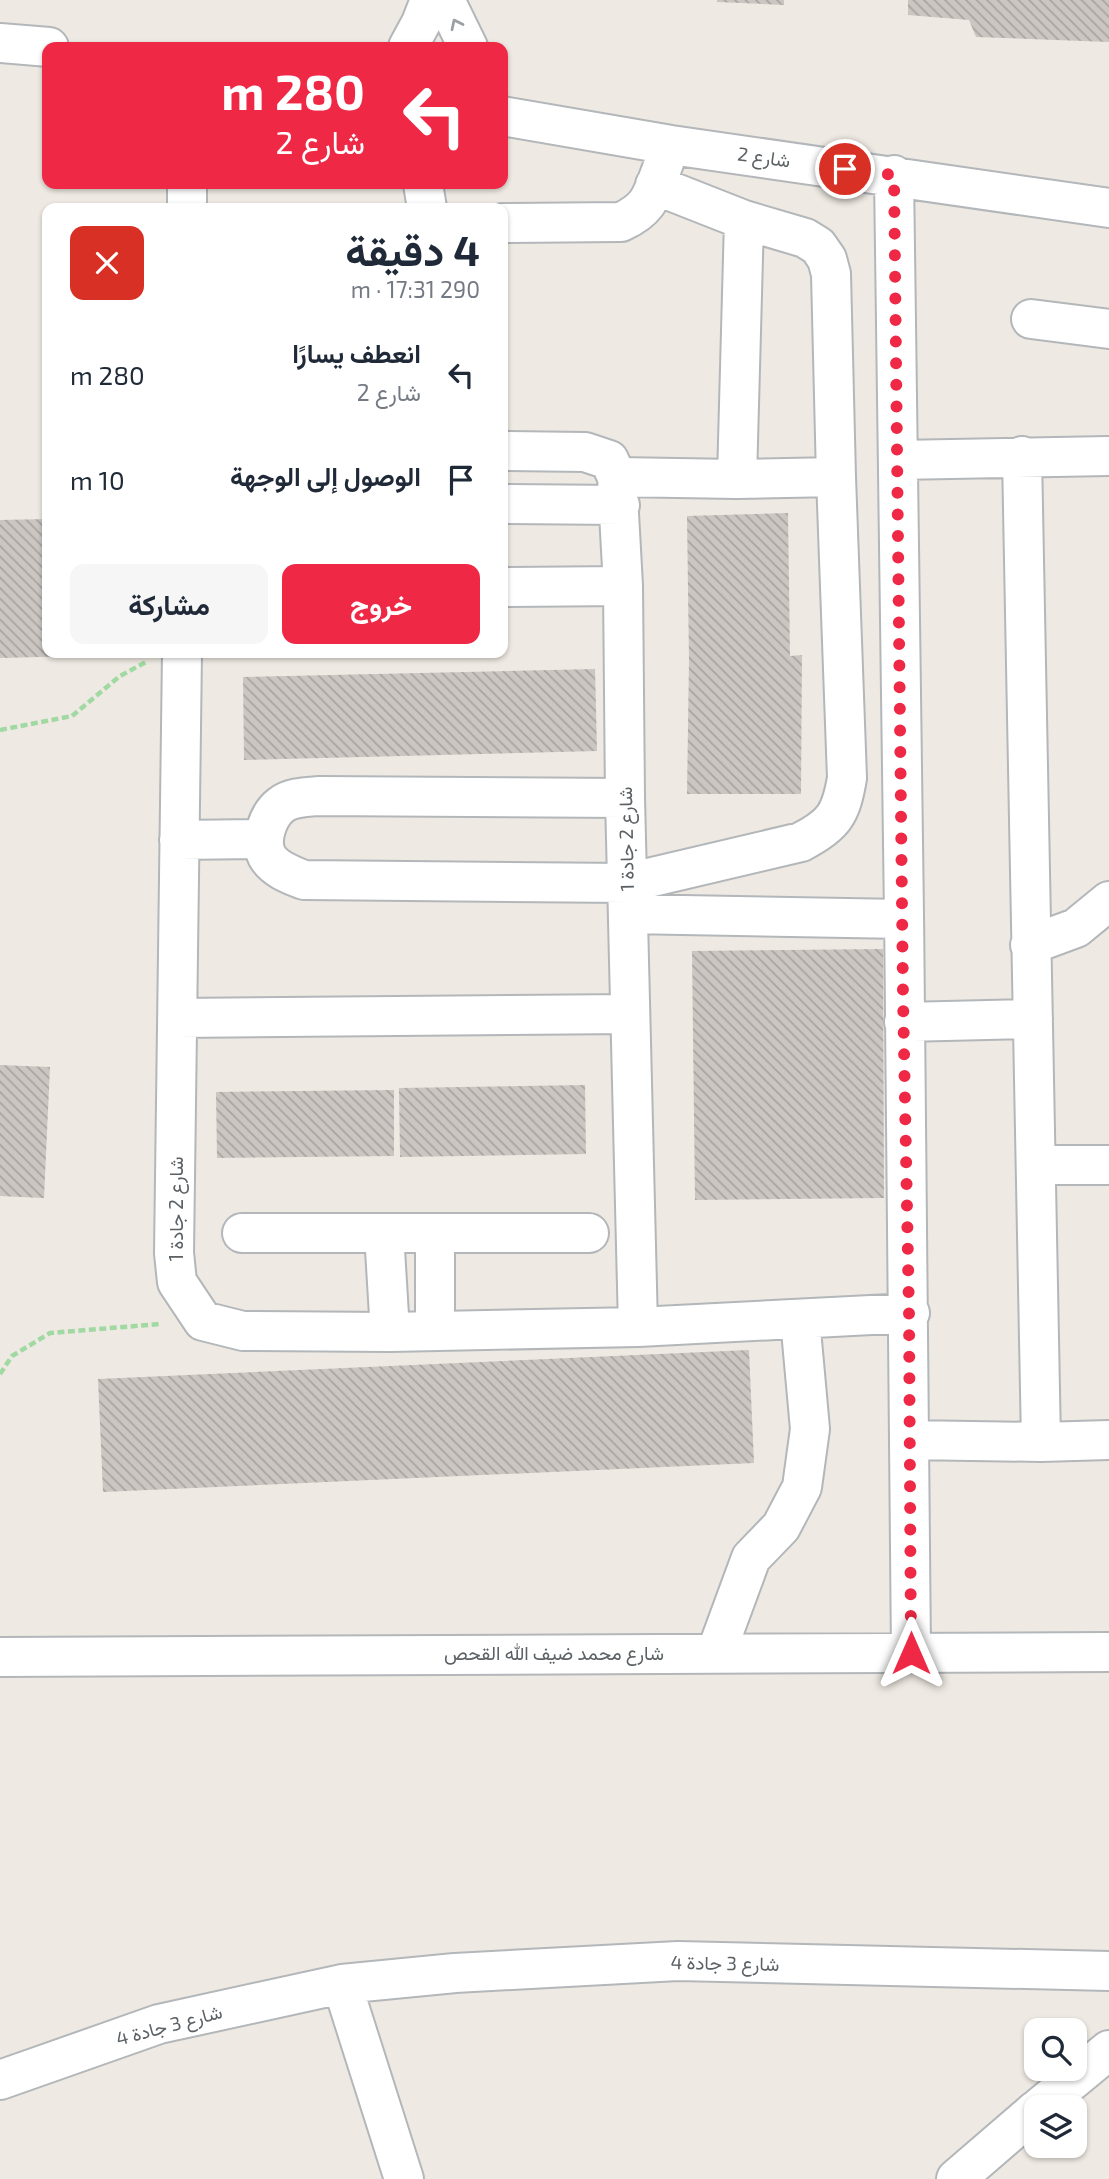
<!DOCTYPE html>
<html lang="ar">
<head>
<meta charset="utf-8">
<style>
	:root { --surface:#fff; --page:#f6f6f7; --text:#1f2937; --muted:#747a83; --accent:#ef2845 }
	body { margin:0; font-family:"Exo 2",Vazirmatn,sans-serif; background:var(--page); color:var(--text); direction:rtl; height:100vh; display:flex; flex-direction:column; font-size:26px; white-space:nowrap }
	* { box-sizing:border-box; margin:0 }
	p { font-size:23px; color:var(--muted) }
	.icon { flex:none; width:38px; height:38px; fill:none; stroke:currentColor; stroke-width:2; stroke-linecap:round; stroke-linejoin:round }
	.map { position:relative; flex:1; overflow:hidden; direction:ltr }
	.sheet { position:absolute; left:42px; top:203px; width:466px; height:455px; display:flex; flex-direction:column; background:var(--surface); border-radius:14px; box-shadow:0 2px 5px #0004; direction:rtl }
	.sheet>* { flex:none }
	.hud { position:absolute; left:42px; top:42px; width:466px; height:147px; border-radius:14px; box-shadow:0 2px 5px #0004; direction:rtl; background:#ef2845; color:#fff; overflow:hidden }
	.controls { position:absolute; left:1024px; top:2018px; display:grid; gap:14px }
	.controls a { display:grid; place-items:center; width:63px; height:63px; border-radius:14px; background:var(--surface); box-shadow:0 2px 5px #0004; font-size:35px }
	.pin { position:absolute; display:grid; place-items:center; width:60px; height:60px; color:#fff; margin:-30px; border:4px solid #fff; border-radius:50%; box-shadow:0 2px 7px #0007 }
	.me { position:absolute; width:77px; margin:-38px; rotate:0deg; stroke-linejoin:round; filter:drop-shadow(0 0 5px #0008) }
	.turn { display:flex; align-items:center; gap:24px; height:147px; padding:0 28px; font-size:32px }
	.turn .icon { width:91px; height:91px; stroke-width:2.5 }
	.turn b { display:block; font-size:49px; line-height:60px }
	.round { display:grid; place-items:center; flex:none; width:74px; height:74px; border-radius:14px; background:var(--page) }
	.head { display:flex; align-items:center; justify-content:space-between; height:119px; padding:0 28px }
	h1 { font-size:42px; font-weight:700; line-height:52px }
	.cta { display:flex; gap:14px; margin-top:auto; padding:14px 28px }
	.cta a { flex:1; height:80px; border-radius:14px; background:var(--accent); color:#fff; font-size:28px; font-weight:700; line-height:80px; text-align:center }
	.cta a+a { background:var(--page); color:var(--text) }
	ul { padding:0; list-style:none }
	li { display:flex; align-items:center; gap:21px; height:105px; padding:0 28px }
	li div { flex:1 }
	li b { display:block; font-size:26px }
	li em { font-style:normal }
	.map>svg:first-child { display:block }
	.building { fill:url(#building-back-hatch) }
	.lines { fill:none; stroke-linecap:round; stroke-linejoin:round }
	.minor-casing { stroke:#b3b7ba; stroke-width:42 }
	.path { stroke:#a0d9a2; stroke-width:4.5; stroke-dasharray:7 3.5; stroke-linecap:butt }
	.minor { stroke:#fff; stroke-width:38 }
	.oneway { stroke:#9da0a2 }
	.route { stroke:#ef2845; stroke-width:12; stroke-dasharray:0 21.6 }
	.labels { text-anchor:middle; stroke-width:5; stroke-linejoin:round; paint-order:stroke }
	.street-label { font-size:19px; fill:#5b6164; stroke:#fff }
</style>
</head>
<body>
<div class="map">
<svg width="1109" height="2179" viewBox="0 0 1109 2179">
	<defs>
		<pattern id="building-back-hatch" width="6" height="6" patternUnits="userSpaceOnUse" patternTransform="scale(1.75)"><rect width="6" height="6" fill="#cbc6c1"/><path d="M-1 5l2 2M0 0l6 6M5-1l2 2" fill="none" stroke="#a8a4a0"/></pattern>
	</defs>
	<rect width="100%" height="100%" fill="#eee9e2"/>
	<!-- building -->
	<path class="building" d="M717 0H784V5L717 2Z
		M908 0H1109V42L976 37 969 20 908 15Z
		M788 513 790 656 802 655 801 794H687L689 660 687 516Z
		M47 519V653H79V656L0 658V520Z
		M595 669 597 751 244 760 243 677Z
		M883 949 884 1198 695 1200 692 951Z
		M0 1065 50 1067 44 1198 0 1196Z
		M585 1085 586 1154 400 1157 399 1088Z
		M394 1090V1156L217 1158 216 1092Z
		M749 1350 754 1463 103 1492 98 1379Z"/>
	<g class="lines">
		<defs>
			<path id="minor" d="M445 0 468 47
				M0 43 49 47
				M408 47 421 23 430 0
				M502 116 671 145 1109 208
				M894 175C901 668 908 1160 911 1653
				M423 184 427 208
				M187 208V184
				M502 223 621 222C652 208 652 193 664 163
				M1031 319 1109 329
				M502 451 585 452 609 460 617 477 623 586 625 798 638 1327
				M1022 456 1041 1442
				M898 460 1109 456
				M617 477 737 479 836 477
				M737 479 744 220
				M502 504 620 505
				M502 587 623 586
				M182 653 174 1253 177 1282 203 1321 243 1331 390 1332 638 1327 910 1313
				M625 798 319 796C307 797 291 797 281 805 268 815 259 840 267 856 274 869 291 875 304 880L627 883 801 842C834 825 841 814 847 778L836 477 831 274 827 259 818 246 805 238 744 220 655 185
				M179 840 264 839
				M628 914 903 919
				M1030 945 1076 928 1109 901
				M177 1018 630 1014
				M904 1022 1033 1019
				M1037 1165H1109
				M242 1233H589
				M384 1233 390 1332
				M435 1329V1233
				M909 1440 1041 1442 1109 1440
				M716 1653 751 1558 781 1527 802 1487 810 1429 800 1319
				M0 1657 1109 1652
				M342 1984 404 2179
				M0 2080 159 2024 342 1984 455 1973 678 1961 1109 1971
				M1040 2107 1109 2050
				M956 2179 1036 2110"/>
		</defs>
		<!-- minor casing -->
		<use href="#minor" class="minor-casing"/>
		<!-- path -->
		<path class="path" d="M0 730 72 716 120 676 146 662
			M0 1374 12 1356 50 1333 160 1324"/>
		<!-- minor -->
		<use href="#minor" class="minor"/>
	</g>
	<!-- one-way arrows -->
	<defs><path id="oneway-chevron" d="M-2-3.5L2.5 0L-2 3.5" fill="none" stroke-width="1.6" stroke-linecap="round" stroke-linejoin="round" transform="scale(1.75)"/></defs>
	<use class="oneway" href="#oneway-chevron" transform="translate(456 24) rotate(-116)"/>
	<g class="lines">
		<!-- route -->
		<path class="route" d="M845 169 894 175 903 996 909 1313 911 1653"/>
	</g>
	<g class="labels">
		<!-- street labels -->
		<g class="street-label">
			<text transform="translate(764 157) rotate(8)" y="7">شارع 2</text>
			<text transform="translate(626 839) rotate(-91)" y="7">شارع 2 جادة 1</text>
			<text transform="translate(176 1209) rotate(-90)" y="7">شارع 2 جادة 1</text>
			<text x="554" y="1660">شارع محمد ضيف الله القحص</text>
			<text transform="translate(725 1963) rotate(1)" y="7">شارع 3 جادة 4</text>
			<text transform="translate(169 2025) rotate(-15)" y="7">شارع 3 جادة 4</text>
		</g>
	</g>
</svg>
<div class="controls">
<a><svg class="icon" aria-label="search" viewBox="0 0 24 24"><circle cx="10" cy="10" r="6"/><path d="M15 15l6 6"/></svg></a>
<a><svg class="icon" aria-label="layers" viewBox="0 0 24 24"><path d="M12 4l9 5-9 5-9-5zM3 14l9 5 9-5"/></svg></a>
</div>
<div class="pin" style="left:845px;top:169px;background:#d93025"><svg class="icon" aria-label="arrive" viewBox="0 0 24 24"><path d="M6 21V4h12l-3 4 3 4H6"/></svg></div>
<svg class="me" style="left:911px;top:1653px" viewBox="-20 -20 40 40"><path d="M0-17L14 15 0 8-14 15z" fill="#ef2845" stroke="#fff" stroke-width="4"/></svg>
<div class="hud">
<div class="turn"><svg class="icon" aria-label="left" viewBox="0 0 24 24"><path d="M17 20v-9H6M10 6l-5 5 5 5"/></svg><div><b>280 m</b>شارع 2</div></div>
</div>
<section class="sheet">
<div class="head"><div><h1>4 دقيقة</h1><p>290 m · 17:31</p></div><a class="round" style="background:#d93025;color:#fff"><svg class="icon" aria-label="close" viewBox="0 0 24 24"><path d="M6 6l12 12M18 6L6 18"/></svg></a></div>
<ul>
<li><svg class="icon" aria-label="left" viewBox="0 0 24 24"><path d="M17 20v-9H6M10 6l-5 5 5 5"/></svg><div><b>انعطف يسارًا</b><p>شارع 2</p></div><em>280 m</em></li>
<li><svg class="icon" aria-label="arrive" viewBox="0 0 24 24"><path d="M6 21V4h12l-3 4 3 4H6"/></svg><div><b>الوصول إلى الوجهة</b></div><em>10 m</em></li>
</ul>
<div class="cta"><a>خروج</a><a>مشاركة</a></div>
</section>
</div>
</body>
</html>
